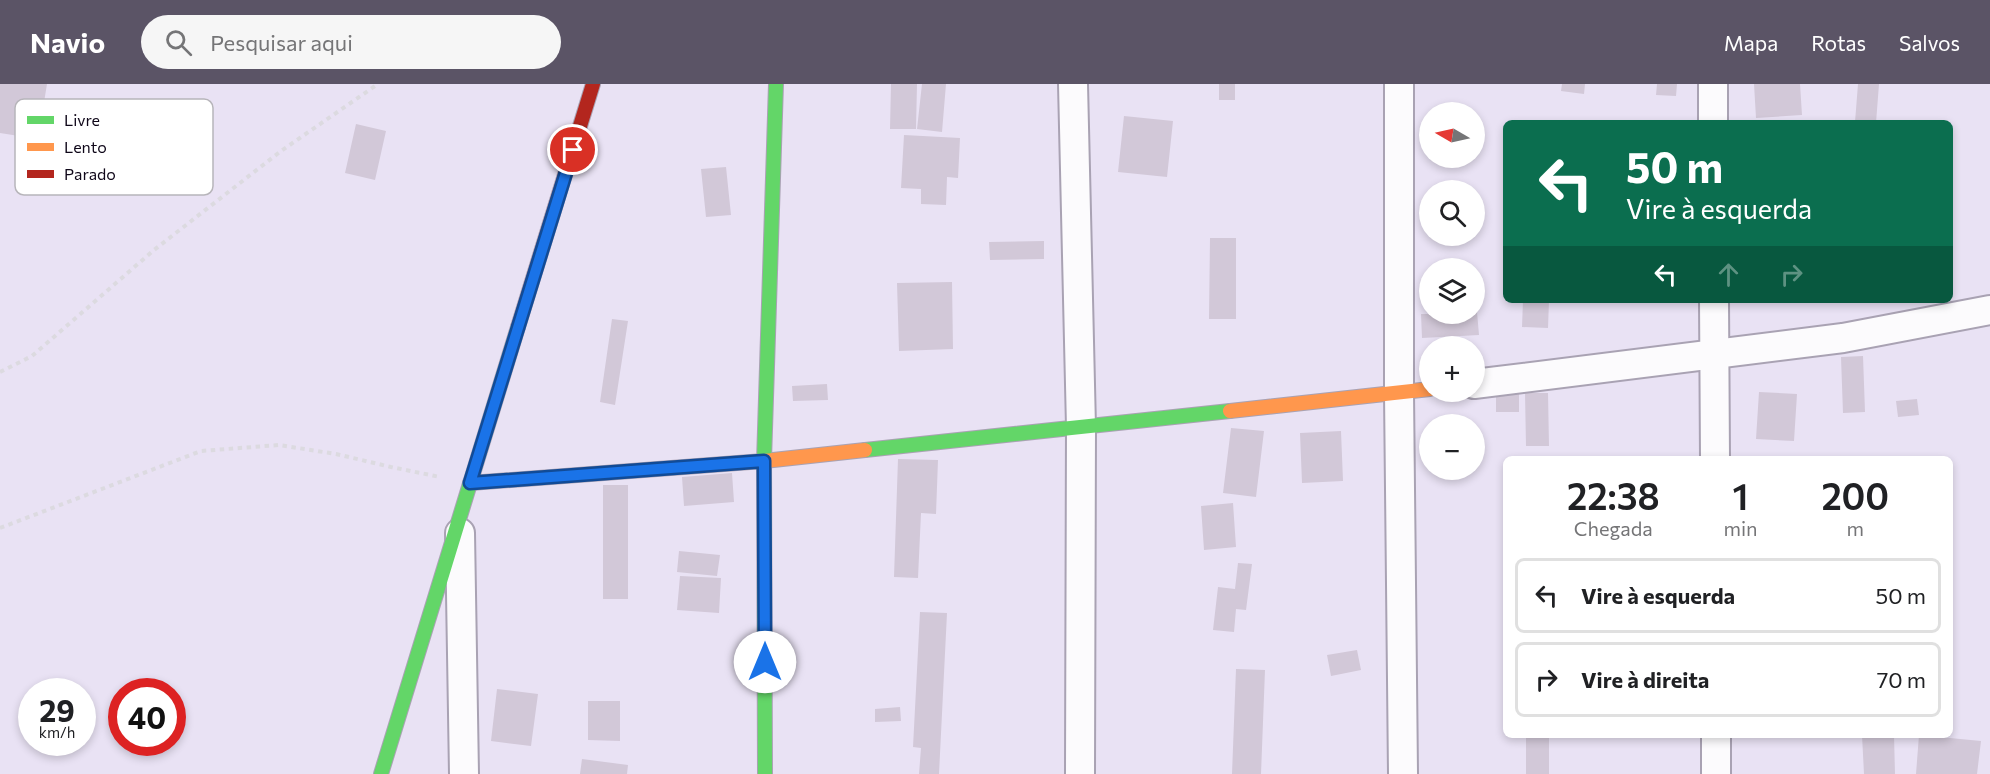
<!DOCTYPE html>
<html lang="pt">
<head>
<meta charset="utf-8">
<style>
	:root { --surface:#fff; --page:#f6f6f6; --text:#202124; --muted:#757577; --line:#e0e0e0; --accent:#5b5466 }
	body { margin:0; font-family:Commissioner,sans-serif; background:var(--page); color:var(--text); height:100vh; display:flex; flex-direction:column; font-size:22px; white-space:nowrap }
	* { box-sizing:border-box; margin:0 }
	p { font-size:20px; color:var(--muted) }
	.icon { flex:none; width:33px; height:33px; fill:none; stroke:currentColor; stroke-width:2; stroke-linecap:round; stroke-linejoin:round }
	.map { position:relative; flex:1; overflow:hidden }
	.drawer { position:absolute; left:1503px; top:372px; width:450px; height:282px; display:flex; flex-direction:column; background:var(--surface); border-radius:9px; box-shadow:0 3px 9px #0003 }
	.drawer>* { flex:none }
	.banner { position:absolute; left:1503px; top:36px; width:450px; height:183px; border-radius:9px; box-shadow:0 3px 9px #0003; background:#0b6e4f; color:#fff; overflow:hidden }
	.needle { width:39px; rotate:279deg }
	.controls { position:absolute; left:1419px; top:18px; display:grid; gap:12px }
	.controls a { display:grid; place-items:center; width:66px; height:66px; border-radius:50%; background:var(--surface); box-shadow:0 3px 9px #0003; font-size:30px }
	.speed { position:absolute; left:18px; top:594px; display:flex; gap:12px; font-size:30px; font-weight:700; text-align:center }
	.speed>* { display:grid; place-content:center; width:78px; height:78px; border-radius:50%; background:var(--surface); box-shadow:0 3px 9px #0003; line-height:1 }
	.speed small { font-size:15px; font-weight:400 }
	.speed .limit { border:9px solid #d22; background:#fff; color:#111 }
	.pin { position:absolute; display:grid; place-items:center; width:51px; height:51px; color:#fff; margin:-26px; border:3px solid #fff; border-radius:50%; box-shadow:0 2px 6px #0007 }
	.me { position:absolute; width:66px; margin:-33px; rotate:0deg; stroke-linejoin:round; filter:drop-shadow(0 0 4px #0008) }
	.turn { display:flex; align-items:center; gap:21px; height:126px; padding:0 24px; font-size:27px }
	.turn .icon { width:78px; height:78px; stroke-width:2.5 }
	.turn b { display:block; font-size:42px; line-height:51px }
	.lanes { display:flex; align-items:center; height:57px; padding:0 24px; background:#0003; justify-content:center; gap:30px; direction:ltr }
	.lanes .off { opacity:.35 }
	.eta { display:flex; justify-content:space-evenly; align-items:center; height:102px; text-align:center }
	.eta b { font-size:36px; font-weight:600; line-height:42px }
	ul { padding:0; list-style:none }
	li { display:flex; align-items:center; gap:18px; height:75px; margin:0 12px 9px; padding:0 12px; border:3px solid var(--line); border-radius:9px }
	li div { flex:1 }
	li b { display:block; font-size:22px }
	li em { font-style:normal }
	header { display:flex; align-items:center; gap:36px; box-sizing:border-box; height:84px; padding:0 30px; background:var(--accent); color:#fff }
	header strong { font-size:28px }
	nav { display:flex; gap:33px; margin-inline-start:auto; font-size:21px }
	.search { width:420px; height:54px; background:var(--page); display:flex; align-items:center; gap:15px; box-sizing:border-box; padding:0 21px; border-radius:33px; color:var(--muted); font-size:22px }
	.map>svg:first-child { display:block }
	.building { fill:#d2c8d8 }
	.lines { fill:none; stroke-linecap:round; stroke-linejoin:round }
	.street-casing { stroke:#a9a2b3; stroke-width:32 }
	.fast-casing { stroke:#a9a2b3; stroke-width:16 }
	.slow-casing { stroke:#a9a2b3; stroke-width:16 }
	.jam-casing { stroke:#a9a2b3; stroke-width:16 }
	.path { stroke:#dcdae0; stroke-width:4; stroke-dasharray:4.5 4.5; stroke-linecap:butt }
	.street { stroke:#fcfbfd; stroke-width:28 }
	.fast { stroke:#63d668; stroke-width:14 }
	.slow { stroke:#ff974d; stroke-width:14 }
	.jam { stroke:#b3261e; stroke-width:14 }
	.route-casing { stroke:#114b97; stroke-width:15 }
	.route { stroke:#1a73e8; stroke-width:10 }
	.key { fill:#fff; stroke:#b7b5ba; stroke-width:1.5 }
	.key-label { font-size:16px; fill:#0f0719 }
</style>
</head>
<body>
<header>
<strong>Navio</strong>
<div class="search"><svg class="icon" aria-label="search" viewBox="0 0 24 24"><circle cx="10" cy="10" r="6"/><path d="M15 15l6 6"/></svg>Pesquisar aqui</div>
<nav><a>Mapa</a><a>Rotas</a><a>Salvos</a></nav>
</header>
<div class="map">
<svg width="1990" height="690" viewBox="0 0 1990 690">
	<rect width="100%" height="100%" fill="#e9e2f4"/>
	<!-- building -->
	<path class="building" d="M0 0H47L38 55 0 49Z
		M891 0H917L916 45H890Z
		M922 0H946L942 48 917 45Z
		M1219 0H1235V16H1219Z
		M1562 0H1585L1584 10 1561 7Z
		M1657 0H1677L1676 12 1656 11Z
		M1754 0H1800L1802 31 1756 34Z
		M1858 0H1879L1876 39 1855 38Z
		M1124 32 1173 37 1167 93 1118 88Z
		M356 40 386 47 375 96 345 89Z
		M904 51 960 54 958 94 947 93 946 121 921 120V105L901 104Z
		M726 83 731 131 706 133 701 85Z
		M1210 154H1236V235H1209Z
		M1044 157V175L990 176 989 158Z
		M952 198 953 265 899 267 897 199Z
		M1523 216H1549L1548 244 1522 243Z
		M1474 228H1477L1479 251 1422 254 1421 230H1474Z
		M612 235 628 237 615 321 600 318Z
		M1863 272 1865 328 1843 329 1841 273Z
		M827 300 828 316 793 317 792 302Z
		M1759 308 1797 310 1794 357 1756 355Z
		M1496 309H1519V328H1496Z
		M1525 309H1548L1549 362H1526Z
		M1917 315 1919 331 1898 333 1896 317Z
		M1231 344 1264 347 1256 413 1223 409Z
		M1341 347 1343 397 1302 399 1300 349Z
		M898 375 938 376 936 430 921 429 918 494 894 493Z
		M732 389 734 418 684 422 682 393Z
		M603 401H628V515H603Z
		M1233 419 1236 463 1204 466 1201 422Z
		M679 467 720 471 717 492 677 488Z
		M1238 479 1252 480 1246 526 1236 525 1234 548 1213 546 1218 503 1235 505Z
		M680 492 721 494 719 529 677 526Z
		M920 528 947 529 939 690H919L921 664 913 663Z
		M1357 566 1361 586 1331 592 1327 571Z
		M1236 585 1265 586 1261 690H1232Z
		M497 605 538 610 531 662 491 657Z
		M588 617H620V657L588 656Z
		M900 623 901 637 875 638V625Z
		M1526 651H1549V690H1526Z
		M1862 651H1894L1895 690H1864Z
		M1919 651 1981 657 1977 690H1916Z
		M582 675 628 681 627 690H580Z"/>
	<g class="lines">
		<defs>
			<path id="street" d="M1073 0 1081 343 1080 690
				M1399 0V309L1403 690
				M1713 0V39
				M1714 216 1715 375
				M1474 300 1843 254 1990 226
				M460 449 464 690
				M1716 651V690"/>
			<path id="fast" d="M865 366 1230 327
				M381 690 518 243
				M765 690 764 377 776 0"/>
			<path id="slow" d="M1230 327 1430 305
				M470 399 764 377 865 366"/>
			<path id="jam" d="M518 243 593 0"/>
		</defs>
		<!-- street casing -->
		<use href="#street" class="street-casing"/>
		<!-- fast casing -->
		<use href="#fast" class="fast-casing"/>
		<!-- slow casing -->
		<use href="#slow" class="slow-casing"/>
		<!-- jam casing -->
		<use href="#jam" class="jam-casing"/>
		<!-- path -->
		<path class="path" d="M0 288 32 272 154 166 281 67 378 0
			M0 444 201 367 279 361 336 370 391 383 440 393"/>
		<!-- street -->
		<use href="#street" class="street"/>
		<!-- fast -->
		<use href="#fast" class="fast"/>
		<!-- slow -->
		<use href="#slow" class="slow"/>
		<!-- jam -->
		<use href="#jam" class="jam"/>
	</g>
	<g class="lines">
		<defs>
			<path id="route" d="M573 66 470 399 764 377 765 578"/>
		</defs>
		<!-- route casing -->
		<use href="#route" class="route-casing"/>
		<!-- route -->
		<use href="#route" class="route"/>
	</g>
	<!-- legend -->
	<rect x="15" y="15" width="198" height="96" rx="9" class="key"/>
	<rect x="27" y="32" width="27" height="8" fill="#63d668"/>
	<rect x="27" y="59" width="27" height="8" fill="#ff974d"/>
	<rect x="27" y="86" width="27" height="8" fill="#b3261e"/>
	<g class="key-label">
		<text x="64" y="42">Livre</text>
		<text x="64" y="69">Lento</text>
		<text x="64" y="96">Parado</text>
	</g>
</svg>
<div class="controls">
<a><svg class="needle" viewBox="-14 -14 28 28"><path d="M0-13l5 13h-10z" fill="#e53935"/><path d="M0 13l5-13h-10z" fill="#757577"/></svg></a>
<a><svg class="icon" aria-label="search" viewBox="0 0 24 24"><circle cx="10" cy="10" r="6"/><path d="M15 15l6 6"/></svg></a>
<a><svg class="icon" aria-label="layers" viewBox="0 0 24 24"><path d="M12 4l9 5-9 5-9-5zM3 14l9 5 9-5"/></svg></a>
<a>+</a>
<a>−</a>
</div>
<div class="speed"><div>29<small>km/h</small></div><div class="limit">40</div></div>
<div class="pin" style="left:573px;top:66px;background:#d93025"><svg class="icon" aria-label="arrive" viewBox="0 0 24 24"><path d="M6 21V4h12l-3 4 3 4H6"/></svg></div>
<svg class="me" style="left:765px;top:578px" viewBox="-20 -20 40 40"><circle r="19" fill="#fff"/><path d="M0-13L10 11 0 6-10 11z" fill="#1a73e8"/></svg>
<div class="banner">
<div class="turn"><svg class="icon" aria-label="left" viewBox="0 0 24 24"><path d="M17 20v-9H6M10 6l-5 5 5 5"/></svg><div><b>50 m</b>Vire à esquerda</div></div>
<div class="lanes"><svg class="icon" aria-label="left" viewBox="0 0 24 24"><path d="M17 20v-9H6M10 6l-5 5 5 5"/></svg><svg class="icon off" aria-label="ahead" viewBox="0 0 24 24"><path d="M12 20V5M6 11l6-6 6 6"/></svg><svg class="icon off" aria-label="right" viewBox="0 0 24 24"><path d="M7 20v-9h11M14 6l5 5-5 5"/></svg></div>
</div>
<section class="drawer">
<div class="eta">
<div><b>22:38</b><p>Chegada</p></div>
<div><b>1</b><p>min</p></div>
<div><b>200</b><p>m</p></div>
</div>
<ul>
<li><svg class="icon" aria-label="left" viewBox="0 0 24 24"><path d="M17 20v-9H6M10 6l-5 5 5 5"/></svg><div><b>Vire à esquerda</b></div><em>50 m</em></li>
<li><svg class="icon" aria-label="right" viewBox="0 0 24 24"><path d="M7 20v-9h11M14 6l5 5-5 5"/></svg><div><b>Vire à direita</b></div><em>70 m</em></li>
</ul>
</section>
</div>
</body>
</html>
